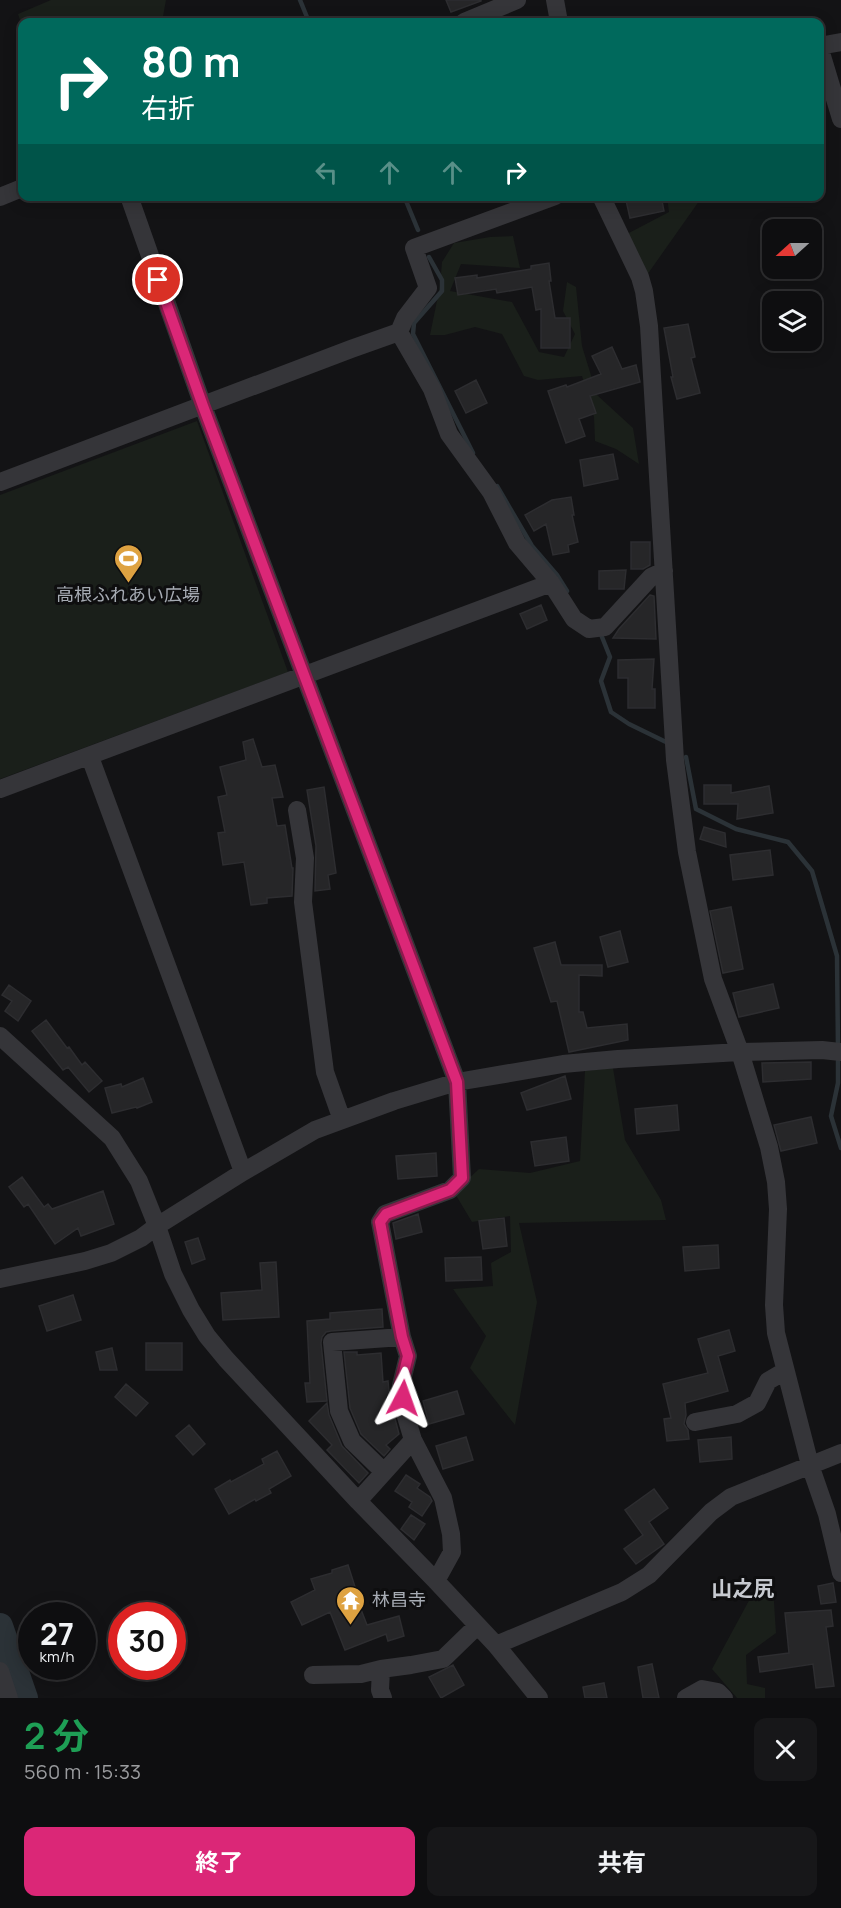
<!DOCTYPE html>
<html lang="ja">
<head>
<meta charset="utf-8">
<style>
	:root { --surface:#0e0e10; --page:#171719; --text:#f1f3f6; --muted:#9b9c9f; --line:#2e2e30; --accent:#db2777 }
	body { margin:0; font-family:Manrope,"Noto Sans JP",sans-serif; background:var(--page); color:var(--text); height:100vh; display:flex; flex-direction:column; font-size:22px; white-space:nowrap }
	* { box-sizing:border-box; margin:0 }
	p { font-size:20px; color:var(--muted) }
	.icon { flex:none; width:33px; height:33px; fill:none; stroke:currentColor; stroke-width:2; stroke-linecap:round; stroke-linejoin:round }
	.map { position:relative; height:1698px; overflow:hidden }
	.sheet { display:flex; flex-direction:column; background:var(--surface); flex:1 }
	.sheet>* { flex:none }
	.banner { position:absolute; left:18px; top:18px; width:806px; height:183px; border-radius:12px; box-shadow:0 3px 15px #0003,0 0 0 2px var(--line); background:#00695c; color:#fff; overflow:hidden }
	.needle { width:39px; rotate:249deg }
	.controls { position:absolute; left:762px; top:219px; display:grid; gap:12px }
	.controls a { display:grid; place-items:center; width:60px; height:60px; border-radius:12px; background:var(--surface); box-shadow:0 3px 15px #0003,0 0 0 2px var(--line); font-size:30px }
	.speed { position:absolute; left:18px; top:1602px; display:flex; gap:12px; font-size:30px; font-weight:700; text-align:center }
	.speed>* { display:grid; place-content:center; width:78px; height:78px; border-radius:50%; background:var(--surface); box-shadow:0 3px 15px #0003,0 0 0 2px var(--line); line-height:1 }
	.speed small { font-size:15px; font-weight:400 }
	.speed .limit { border:9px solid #d22; background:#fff; color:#111 }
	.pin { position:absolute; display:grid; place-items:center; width:51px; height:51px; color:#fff; margin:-26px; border:3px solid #fff; border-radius:50%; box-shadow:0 2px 6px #0007 }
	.me { position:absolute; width:66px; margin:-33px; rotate:4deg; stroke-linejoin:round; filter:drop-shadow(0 0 4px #0008) }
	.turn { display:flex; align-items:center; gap:21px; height:126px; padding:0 24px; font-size:27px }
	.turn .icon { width:78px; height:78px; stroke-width:2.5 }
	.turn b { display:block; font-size:42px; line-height:51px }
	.lanes { display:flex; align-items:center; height:57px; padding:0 24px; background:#0003; justify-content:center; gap:30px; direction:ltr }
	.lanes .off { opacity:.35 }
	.round { display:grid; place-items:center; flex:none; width:63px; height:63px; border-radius:12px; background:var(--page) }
	.summary { display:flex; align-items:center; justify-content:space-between; height:102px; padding:0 24px }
	h1 { font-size:36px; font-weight:700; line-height:45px; color:#1e9e55 }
	.cta { display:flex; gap:12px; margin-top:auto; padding:12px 24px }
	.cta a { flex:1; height:69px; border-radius:12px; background:var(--accent); color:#fff; font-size:24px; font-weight:700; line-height:69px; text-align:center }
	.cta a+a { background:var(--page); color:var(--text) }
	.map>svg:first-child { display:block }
	.green { fill:#1a1f1a }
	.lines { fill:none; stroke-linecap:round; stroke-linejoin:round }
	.stream { stroke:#2b3237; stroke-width:4.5 }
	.river { stroke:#2b3237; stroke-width:26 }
	.building { fill:#262628; stroke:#2d2d30; stroke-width:1.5 }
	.minor { stroke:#353539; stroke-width:18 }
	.route-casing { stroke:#8e194d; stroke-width:15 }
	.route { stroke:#db2777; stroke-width:10 }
	.labels { text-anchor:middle; stroke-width:6; stroke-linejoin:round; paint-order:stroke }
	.poi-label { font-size:18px; fill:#a6abb3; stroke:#0e0e0f }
	.quarter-label { font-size:21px; font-weight:bold; fill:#c7cad0; stroke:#0e0e0f }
</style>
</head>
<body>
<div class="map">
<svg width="841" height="1698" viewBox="0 0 841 1698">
	<rect width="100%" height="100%" fill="#131315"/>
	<!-- green -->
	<path class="green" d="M51 0H166L162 22H22V26L18 14Z
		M667 197H702L647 275 625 235 669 212Z
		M513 236 520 268 461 264 450 291 512 302 539 352 564 357 575 334 563 311 567 282 576 287 582 346 597 395 633 428 639 464 616 449 595 441 594 417 582 376 538 380 524 376 502 334 475 327 445 335H430L440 286 442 262 454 243 490 237Z
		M197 421 288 672 0 779V495Z
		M613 1068 625 1140 661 1200 666 1220 519 1223 537 1302 515 1425 470 1368 486 1336 453 1289 493 1286 491 1263 511 1252 510 1216 472 1222 454 1192 479 1169 530 1173 580 1161 585 1071Z
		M759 1582 773 1587 776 1633 746 1655 747 1684 765 1688V1698H737L712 1669Z"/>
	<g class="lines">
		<!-- stream -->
		<path class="stream" d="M300 0 309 22
			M404 196 418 230
			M429 257 442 280V291L414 323 413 334 473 453
			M497 486 532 546 557 575 567 591
			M600 632 610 657 601 681 611 712 629 724 666 742
			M686 757 696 809 736 829 788 842 812 871 837 956 838 1049
			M838 1057V1083L831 1116 841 1148"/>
		<!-- river -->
		<path class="river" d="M0 1626 25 1698"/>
	</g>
	<!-- building -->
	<path class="building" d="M446 0H481V1L451 12Z
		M625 196H661L664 211 630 218Z
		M549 263 551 281H549L555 318H570V348H541V309L536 310 532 287 497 293 496 289 458 295 455 278 477 275V278L531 269V266Z
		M688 324 695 357 691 358 700 393 677 399 671 377H673L664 328Z
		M612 347 622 369 636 365 640 382 590 396 596 413 579 419 585 436 566 443 548 391 566 385 567 387 601 374 592 356Z
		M476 380 487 403 466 413 455 391Z
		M613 454 618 479 584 486 580 460Z
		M571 497 574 515H572L578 542 568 545 569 552 553 555 546 524 534 531 525 515 552 500Z
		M631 542H650V565L643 569H631Z
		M626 570 624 589H599V571Z
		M650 595 654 596 656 639 613 638 619 629Z
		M541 605 547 620 527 629 520 614Z
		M654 659 652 689H655V708H628V678H618V660Z
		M253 739 262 767 275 765 283 797 272 798 277 826 285 825 292 868H293L292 896 267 898V903L251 905 244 862 223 865 218 833 225 832 218 797 227 795 220 767 246 760 243 742Z
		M704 785H731V793L769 786 773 813 737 819 738 804H704Z
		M324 787 336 873 328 875 330 889 315 891 316 846 307 790Z
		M704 827 725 833 726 847 700 839Z
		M770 850 773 875 733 880 730 855Z
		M731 907 743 969 723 973 710 911Z
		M620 931 628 962 608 967 600 937Z
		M555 942 561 965H602V976L579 975V1012H583L587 1028 627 1024 628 1040 569 1052 557 1001 551 1002 534 948Z
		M773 984 779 1008 739 1017 733 993Z
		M9 985 31 1001 18 1021 5 1011 12 1001 2 995Z
		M46 1020 67 1048 69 1047 82 1065 85 1062 102 1081 89 1092 68 1067 63 1070 32 1031Z
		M811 1062V1079L763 1082 762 1063Z
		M565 1076 571 1099 527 1110 521 1093Z
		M143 1078 152 1102 137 1108 136 1107 112 1113 105 1088 121 1084 122 1087Z
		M677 1105 679 1130 637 1134 635 1109Z
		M811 1117 817 1143 781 1151 774 1125Z
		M566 1137 569 1161 535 1166 531 1142Z
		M436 1153 437 1176 398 1179 396 1156Z
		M22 1177 44 1207 48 1204 52 1209 103 1191 114 1224 81 1236 78 1228 55 1244 28 1204 24 1207 9 1187Z
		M418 1214 422 1232 396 1239 393 1223Z
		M504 1218 507 1246 483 1249 479 1221Z
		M198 1238 205 1259 192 1264 185 1242Z
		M718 1245 719 1268 685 1271 683 1247Z
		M481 1257 482 1280 446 1281 445 1258Z
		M276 1262 279 1317 223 1320 221 1293 262 1290 260 1263Z
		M73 1295 81 1320 47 1331 39 1306Z
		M382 1309 383 1327 331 1331 326 1332 322 1337 321 1343 327 1401 307 1402 305 1383H310L307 1321 330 1319V1313Z
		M729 1330 735 1351 718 1356 728 1391 685 1403 686 1415 684 1424 688 1430 689 1439 667 1441 664 1419 671 1418 663 1384 708 1373 698 1339Z
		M146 1343H182V1370H146Z
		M112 1348 117 1370H100L96 1352Z
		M344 1352H357V1355L381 1353 383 1382 388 1381 391 1412 394 1415 399 1434 386 1445 390 1449 384 1456 361 1434 350 1408Z
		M126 1384 148 1403 136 1416 115 1397Z
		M457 1391 464 1414 429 1424 423 1401Z
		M327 1403 329 1415 342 1446 368 1473 359 1483 327 1450 332 1445 309 1421Z
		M189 1425 205 1444 193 1455 176 1436Z
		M466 1437 473 1460 443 1469 436 1446Z
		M731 1437 732 1459 700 1462 698 1440Z
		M277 1451 291 1476 269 1489 271 1493 256 1501 255 1499 229 1514 215 1489 230 1480 231 1482 264 1464 262 1459Z
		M406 1475 420 1484 417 1488 430 1497 432 1501 422 1516 409 1507 412 1502 395 1491Z
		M654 1489 668 1508 649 1522 664 1544 636 1564 624 1549 643 1535 625 1510Z
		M411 1515 425 1524 414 1540 401 1529Z
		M348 1565 357 1593 355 1594 367 1625 399 1616 404 1636 388 1641 386 1634 345 1650 330 1612 302 1625 291 1602 315 1590 311 1579 332 1573V1570Z
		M833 1583 836 1602 821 1604 818 1586Z
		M831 1610 833 1626 826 1627 834 1686 816 1688 813 1664 760 1672 758 1657 789 1653 785 1613Z
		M652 1664 659 1698H643L638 1667Z
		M453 1665 464 1685 441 1698 429 1677Z
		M604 1683 607 1698H585L583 1687Z"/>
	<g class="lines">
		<!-- minor -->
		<path class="minor" d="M555 0 559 22
			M464 22 517 0
			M819 46 841 119
			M819 46 841 42
			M129 196 203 406 457 1082 462 1178 450 1190 385 1214 380 1222 402 1337 408 1356 401 1385 404 1410 413 1440 443 1498 451 1534 452 1552 436 1581
			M555 196 414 248 428 288 405 318 399 332 432 389 449 434 491 492 517 543 551 583 574 619 589 629 605 627 651 577 664 571
			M601 196 640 277 644 291 649 326 675 760 687 852 713 979 740 1052 769 1147 776 1182 778 1209 774 1305 776 1333 810 1465 827 1514 841 1573
			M0 197 22 188
			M0 482 351 349 399 332
			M90 757 243 1172
			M0 789 551 583
			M297 810 305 858 303 902 325 1072 342 1120
			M0 1036 112 1138 139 1181 157 1226 173 1274 191 1310 207 1336 226 1359 358 1501 436 1581 496 1645 539 1698
			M0 1279 85 1261 111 1253 141 1238 157 1226 243 1172 315 1130 394 1101 457 1082 563 1064 618 1059 740 1052 822 1050 841 1052
			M695 1422 737 1414 757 1403 768 1381 785 1371
			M384 1472 352 1441 339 1411 332 1342 402 1337
			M358 1501 413 1440
			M496 1645 622 1592 649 1575 711 1512 731 1497 841 1453
			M0 1671 9 1698
			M313 1675 361 1674 381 1669
			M383 1698 380 1690 381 1669 411 1665 443 1659 477 1626
			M686 1698 702 1689 718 1692 724 1698"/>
	</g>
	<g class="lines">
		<defs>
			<path id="route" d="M158 280 203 406 457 1082 462 1178 450 1190 386 1214 380 1222 402 1337 408 1356 401 1385 403 1398"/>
		</defs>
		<!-- route casing -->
		<use href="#route" class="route-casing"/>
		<!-- route -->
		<use href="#route" class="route"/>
	</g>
	<!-- icons -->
	<defs>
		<symbol id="stadium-pin" viewBox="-11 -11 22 30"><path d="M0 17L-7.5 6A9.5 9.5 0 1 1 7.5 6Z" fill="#dea241" stroke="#0e0e0f"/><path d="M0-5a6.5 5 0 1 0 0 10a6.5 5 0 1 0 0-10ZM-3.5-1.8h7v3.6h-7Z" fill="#fff"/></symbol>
		<symbol id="temple-pin" viewBox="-11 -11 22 30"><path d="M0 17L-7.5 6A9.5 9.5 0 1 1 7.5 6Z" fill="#dea241" stroke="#0e0e0f"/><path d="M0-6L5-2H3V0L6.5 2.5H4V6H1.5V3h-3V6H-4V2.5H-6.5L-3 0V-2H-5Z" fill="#fff"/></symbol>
	</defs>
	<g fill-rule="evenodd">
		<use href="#stadium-pin" x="112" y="542" width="33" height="45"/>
		<use href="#temple-pin" x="334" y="1584" width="33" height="45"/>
	</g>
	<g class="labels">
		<!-- poi labels -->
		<g class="poi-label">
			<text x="128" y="601">高根ふれあい広場</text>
			<text x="372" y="1606" text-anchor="start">林昌寺</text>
		</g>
		<!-- quarter labels -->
		<g class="quarter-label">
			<text x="743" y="1596">山之尻</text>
		</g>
	</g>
</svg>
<div class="controls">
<a><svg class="needle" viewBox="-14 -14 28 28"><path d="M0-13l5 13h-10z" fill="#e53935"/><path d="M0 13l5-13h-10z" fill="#9b9c9f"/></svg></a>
<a><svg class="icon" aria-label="layers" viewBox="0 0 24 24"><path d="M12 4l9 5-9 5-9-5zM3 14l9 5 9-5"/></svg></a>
</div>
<div class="speed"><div>27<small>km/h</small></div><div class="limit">30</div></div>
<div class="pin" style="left:158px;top:280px;background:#d93025"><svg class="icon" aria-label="arrive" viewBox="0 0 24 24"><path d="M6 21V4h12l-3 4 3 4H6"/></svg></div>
<svg class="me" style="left:403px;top:1398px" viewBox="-20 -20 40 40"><path d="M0-17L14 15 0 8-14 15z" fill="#db2777" stroke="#fff" stroke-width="4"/></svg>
<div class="banner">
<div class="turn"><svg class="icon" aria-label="right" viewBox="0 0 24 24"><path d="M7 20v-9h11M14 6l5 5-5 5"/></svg><div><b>80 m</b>右折</div></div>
<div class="lanes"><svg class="icon off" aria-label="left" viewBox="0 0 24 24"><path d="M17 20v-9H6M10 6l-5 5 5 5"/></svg><svg class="icon off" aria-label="ahead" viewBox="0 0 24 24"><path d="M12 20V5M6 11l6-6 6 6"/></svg><svg class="icon off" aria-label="ahead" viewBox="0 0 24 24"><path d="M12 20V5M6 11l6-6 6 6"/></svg><svg class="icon" aria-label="right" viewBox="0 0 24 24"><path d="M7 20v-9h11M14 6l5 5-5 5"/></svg></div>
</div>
</div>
<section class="sheet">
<div class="summary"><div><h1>2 分</h1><p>560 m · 15:33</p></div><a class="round"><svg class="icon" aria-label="close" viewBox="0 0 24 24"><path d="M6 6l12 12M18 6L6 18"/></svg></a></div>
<div class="cta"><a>終了</a><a>共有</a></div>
</section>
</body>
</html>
